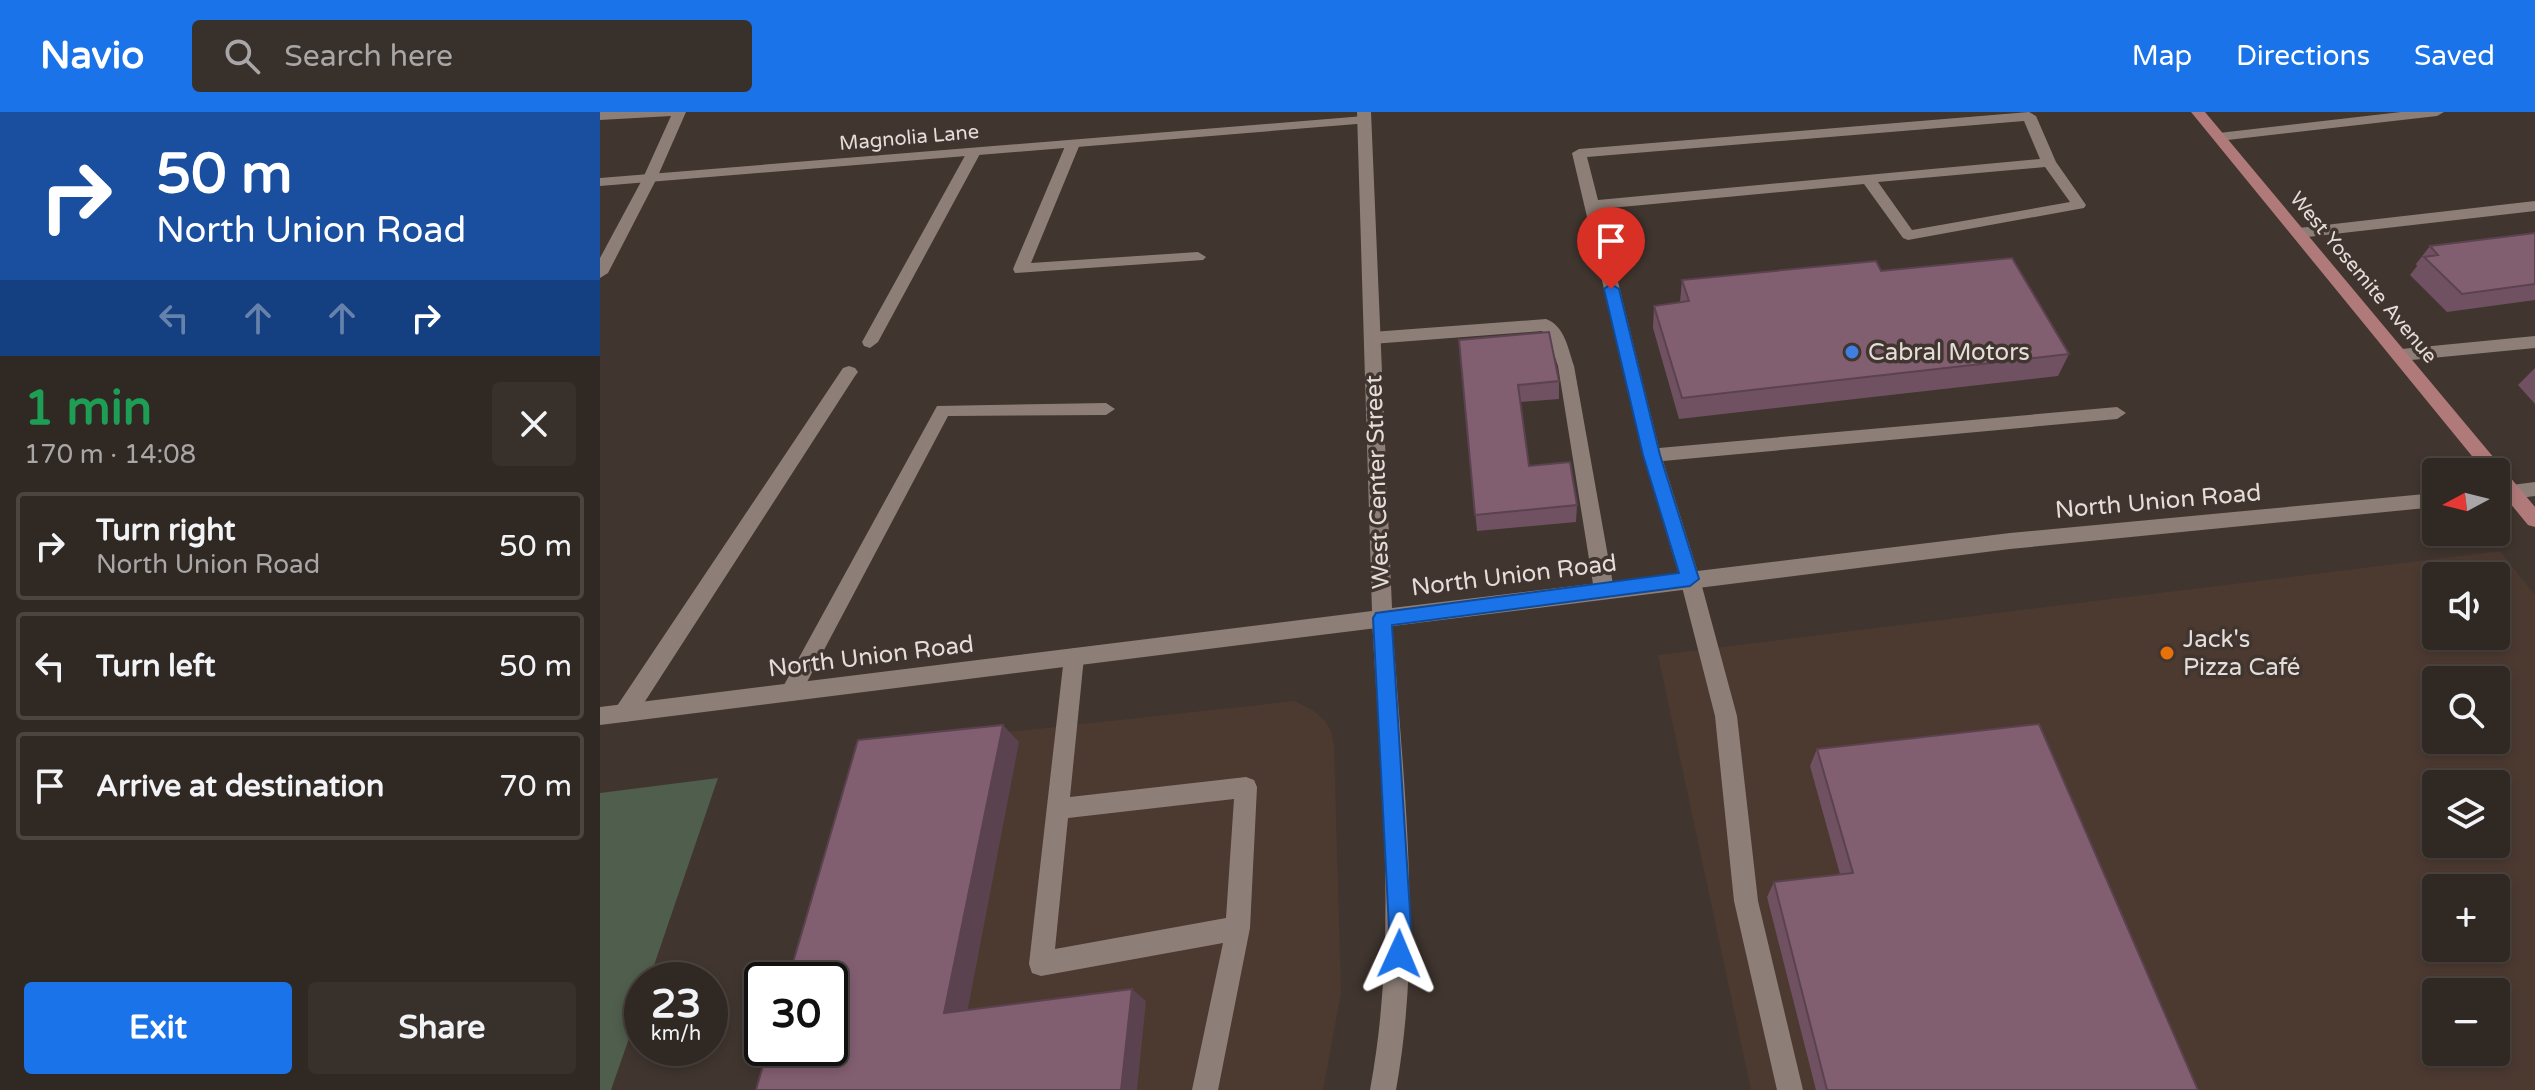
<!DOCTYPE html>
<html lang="en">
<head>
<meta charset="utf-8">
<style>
	:root { --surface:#302823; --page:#38302b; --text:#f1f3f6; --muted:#a8a6a6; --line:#4b4441; --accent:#1a73e8 }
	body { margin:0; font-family:"Varela Round",sans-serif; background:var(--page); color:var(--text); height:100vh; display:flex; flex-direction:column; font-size:30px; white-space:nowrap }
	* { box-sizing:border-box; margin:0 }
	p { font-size:26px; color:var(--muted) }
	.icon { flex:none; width:44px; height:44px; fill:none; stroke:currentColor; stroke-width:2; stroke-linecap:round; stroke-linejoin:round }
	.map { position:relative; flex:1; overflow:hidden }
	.details { display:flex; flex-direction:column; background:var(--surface); width:600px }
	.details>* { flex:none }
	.guide { background:#1a4fa0; color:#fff; overflow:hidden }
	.needle { width:52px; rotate:263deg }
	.controls { position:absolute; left:1822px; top:346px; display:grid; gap:16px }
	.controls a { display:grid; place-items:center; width:88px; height:88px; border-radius:8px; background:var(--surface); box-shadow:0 4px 12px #0003,0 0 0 2px var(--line); font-size:40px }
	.speed { position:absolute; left:24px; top:850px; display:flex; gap:16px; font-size:40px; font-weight:700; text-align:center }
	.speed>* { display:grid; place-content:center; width:104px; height:104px; border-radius:50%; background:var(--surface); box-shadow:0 4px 12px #0003,0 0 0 2px var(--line); line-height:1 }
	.speed small { font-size:20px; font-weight:400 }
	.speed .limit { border:4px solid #111; border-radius:12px; background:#fff; color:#111 }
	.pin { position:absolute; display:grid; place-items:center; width:68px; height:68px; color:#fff; margin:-82px -34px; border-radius:50% 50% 50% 0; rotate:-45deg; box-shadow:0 0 8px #0007 }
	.pin .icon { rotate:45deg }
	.me { position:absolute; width:88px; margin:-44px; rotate:1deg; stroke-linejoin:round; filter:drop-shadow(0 0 6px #0008) }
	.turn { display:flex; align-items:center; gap:28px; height:168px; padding:0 24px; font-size:36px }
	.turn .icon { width:104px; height:104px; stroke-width:2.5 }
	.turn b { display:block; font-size:56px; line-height:68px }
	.lanes { display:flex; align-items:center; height:76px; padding:0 24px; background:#0003; justify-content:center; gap:40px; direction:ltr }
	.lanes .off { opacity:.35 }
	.round { display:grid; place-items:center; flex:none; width:84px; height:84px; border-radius:8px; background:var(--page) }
	.headline { display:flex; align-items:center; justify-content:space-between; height:136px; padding:0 24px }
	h1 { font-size:48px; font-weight:700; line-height:60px; color:#1e9e55 }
	.button { display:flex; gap:16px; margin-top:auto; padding:16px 24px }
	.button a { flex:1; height:92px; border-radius:8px; background:var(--accent); color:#fff; font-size:32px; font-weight:700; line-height:92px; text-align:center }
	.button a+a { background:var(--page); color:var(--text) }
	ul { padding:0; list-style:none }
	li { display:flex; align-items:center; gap:24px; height:108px; margin:0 16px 12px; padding:0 8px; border:4px solid var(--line); border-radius:8px }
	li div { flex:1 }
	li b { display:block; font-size:30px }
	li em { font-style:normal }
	header { display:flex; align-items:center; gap:48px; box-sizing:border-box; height:112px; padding:0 40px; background:var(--accent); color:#fff }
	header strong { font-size:38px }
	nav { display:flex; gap:44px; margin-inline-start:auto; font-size:28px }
	.search { width:560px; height:72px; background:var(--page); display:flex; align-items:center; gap:20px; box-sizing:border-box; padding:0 28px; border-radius:8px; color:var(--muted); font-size:30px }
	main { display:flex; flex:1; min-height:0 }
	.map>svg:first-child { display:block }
	.built { fill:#4c3a31; fill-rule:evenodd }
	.green { fill:#4f5e4d }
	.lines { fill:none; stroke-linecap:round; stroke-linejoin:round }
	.service { fill:#8d7f78; fill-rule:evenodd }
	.minor { fill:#8d7f78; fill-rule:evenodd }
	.tertiary { fill:#8d7f78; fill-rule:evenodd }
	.secondary { fill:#af7a79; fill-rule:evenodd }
	.wall { fill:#705161 }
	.shaded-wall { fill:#5b424f }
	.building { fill:#825e71; stroke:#5b424f; stroke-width:2 }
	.route { fill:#1a73e8; stroke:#114b97; stroke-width:2 }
	.shop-dot { fill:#3f7fe0; stroke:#40352f; stroke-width:3 }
	.food-dot { fill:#e8710a; stroke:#40352f; stroke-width:3 }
	.labels { text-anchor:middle; stroke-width:7; stroke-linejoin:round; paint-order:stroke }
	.far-street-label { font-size:20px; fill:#e5ddd9; stroke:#40352f }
	.poi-label { font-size:24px; fill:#e5ddd9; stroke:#40352f; text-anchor:start }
	.street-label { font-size:24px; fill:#e5ddd9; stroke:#40352f }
</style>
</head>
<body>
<header>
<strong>Navio</strong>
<div class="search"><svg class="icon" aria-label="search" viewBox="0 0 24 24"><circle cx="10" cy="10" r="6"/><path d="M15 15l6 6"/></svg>Search here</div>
<nav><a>Map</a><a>Directions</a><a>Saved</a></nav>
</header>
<main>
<section class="details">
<div class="guide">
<div class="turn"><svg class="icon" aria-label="right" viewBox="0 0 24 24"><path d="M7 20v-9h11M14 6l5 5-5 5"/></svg><div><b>50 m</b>North Union Road</div></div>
<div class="lanes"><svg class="icon off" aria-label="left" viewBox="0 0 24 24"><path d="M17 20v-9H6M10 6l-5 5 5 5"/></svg><svg class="icon off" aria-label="ahead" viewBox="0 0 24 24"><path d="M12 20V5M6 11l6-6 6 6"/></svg><svg class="icon off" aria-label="ahead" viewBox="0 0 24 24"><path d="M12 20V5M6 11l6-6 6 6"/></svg><svg class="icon" aria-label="right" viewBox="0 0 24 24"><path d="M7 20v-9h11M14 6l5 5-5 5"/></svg></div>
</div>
<div class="headline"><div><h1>1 min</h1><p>170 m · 14:08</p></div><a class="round"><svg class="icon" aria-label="close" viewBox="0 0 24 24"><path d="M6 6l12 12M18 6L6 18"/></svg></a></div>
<ul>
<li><svg class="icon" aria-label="right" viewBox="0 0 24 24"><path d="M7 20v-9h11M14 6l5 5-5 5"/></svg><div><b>Turn right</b><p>North Union Road</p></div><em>50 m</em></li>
<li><svg class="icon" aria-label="left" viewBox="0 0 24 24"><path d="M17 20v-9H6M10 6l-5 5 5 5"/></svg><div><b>Turn left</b></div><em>50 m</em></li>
<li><svg class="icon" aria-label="arrive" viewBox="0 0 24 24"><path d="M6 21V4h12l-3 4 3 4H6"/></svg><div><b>Arrive at destination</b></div><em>70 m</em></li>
</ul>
<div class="button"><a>Exit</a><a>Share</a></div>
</section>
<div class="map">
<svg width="1935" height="978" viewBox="0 0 1935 978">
	<rect width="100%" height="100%" fill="#40352f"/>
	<!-- built -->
	<path class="built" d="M1900 439 1935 483V978H1151L1058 543ZM1836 464H1896V524H1836ZM1836 568H1896V628H1836ZM1836 672H1896V732H1836ZM1836 776H1896V836H1836ZM1836 880H1896V940H1836Z
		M694 589 714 599 725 609 731 619 734 634 741 881 723 978H173L230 936V868L270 635Z"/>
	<!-- green -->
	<path class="green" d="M118 666 49 868H42V889L11 978H0V681Z"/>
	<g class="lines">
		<!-- service -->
		<path class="service" d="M0 0H86L57 66 8 161 0 166V146L43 66 71 4 0 8Z
			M1429 0 1436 4 1456 50 1486 93 1484 96 1308 128 1303 126 1264 72 1000 97 1059 336 1517 295 1526 301 1517 307 1063 349 1100 467 1137 604 1158 789 1203 978H1177L1134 789 1115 604 1080 467 1043 343 972 41 979 37ZM1424 9 1440 47 998 88 987 45ZM1445 55 1470 90 1312 118 1278 70Z
			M1801 0H1844L1837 4 1619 29 1612 25 1619 21Z
			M473 28 480 32 431 151 598 140 606 145 603 148 415 161 413 157 466 32Z
			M374 36 381 40 278 230 270 236 264 234 262 230 367 40Z
			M1935 89V99L1699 126 1691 121 1699 116Z
			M946 207C965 214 968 237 974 254L1014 478 1011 484H997L994 478 958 254 948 224 942 219 772 232 764 226 772 220Z
			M1935 224V236L1801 249 1793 243 1801 237Z
			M249 254 255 256 258 260 255 264 33 608 25 610 17 608 14 601 17 594 243 256Z
			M506 291 515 297 506 303 348 304 198 587 191 589 184 587 180 580 184 573 337 294Z
			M474 536 481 539 484 545 470 685 646 665 654 668 657 675 650 816 618 978H592L623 831 441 864 432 861 429 852 464 545 467 539ZM634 687 626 806 455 837 468 706Z"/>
		<!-- minor -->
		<path class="minor" d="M764 4 769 5V11L0 74V66Z
			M782 498 789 500 792 506C802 663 824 822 796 978H770C799 822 780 663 772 506L775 500Z"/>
		<!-- tertiary -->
		<path class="tertiary" d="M757 0H771L792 496 1410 421 1836 381V395L1410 437 0 613V595L772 499Z
			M1935 370V384L1896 389V375Z"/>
		<!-- secondary -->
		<path class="secondary" d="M1591 0H1605L1935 395V415L1928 413 1896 374V360H1885Z"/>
	</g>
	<!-- wall -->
	<path class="wall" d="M1935 121V188L1847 200 1810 163 1817 154 1816 152 1830 134Z
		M1281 159 1469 242 1458 264 1079 307 1053 216 1054 194 1080 190 1082 168Z
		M859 228 959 269V287L920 290 929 354 977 393 976 410 877 419Z
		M1935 256V292L1918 273Z
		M1217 637 1598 978H1216L1167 785 1174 770 1240 762 1210 654Z"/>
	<!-- shaded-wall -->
	<path class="shaded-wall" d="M403 613 419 630 365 912 344 901Z
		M532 877 546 889 537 978H521Z"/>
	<!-- building -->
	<path class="building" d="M1935 121V172L1862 182 1824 145 1838 143 1830 134Z
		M1412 146 1469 242 1082 286 1054 194 1089 189 1082 168 1276 149 1281 159Z
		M949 220 959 269 918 273 929 354 970 350 977 393 875 403 859 228Z
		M1439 612 1598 978H1227L1174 770 1253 761 1217 637Z
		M403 613 344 901 532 877 521 978H156L168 936H230V868H188L258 628Z"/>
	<!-- route -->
	<path class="route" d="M1011 172 1019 177 1060 343 1099 467 1090 474 792 513 811 816 807 850 799 853 791 850 787 842 789 816 773 506 776 501 1079 461 1043 343 1004 177Z"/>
	<!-- markers -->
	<circle class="shop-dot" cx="1252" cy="240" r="8"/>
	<circle class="food-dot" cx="1567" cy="541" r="8"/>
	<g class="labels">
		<!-- far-street labels -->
		<g class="far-street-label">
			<text transform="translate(309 25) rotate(-5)" y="7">Magnolia Lane</text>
			<text transform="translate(1764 165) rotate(50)" y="7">West Yosemite Avenue</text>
		</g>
		<!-- poi labels -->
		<g class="poi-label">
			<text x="1268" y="248">Cabral Motors</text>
			<text x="1583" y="535">Jack's<tspan x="1583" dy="28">Pizza Café</tspan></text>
		</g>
		<!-- street labels -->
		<g class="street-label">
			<text transform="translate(777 370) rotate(-92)" y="8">West Center Street</text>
			<text transform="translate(1558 389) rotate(-5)" y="8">North Union Road</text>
			<text transform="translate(914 463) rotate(-7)" y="8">North Union Road</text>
			<text transform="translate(271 544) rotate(-7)" y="8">North Union Road</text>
		</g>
	</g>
</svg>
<div class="controls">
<a><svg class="needle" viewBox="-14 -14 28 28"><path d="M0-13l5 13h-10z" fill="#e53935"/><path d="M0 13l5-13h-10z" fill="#a8a6a6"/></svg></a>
<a><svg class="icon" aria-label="sound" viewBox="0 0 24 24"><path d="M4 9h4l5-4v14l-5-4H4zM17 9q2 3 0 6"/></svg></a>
<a><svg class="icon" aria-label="search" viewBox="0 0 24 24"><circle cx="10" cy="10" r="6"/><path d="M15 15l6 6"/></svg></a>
<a><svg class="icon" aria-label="layers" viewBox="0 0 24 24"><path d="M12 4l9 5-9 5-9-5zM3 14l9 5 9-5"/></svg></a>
<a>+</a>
<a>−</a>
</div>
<div class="speed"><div>23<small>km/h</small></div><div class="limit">30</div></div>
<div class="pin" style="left:1011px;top:177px;background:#d93025"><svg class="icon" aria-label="arrive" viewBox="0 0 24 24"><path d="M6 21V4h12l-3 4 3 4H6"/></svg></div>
<svg class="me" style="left:799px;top:842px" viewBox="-20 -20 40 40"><path d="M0-17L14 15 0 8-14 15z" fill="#1a73e8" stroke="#fff" stroke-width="4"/></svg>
</div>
</main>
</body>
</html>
